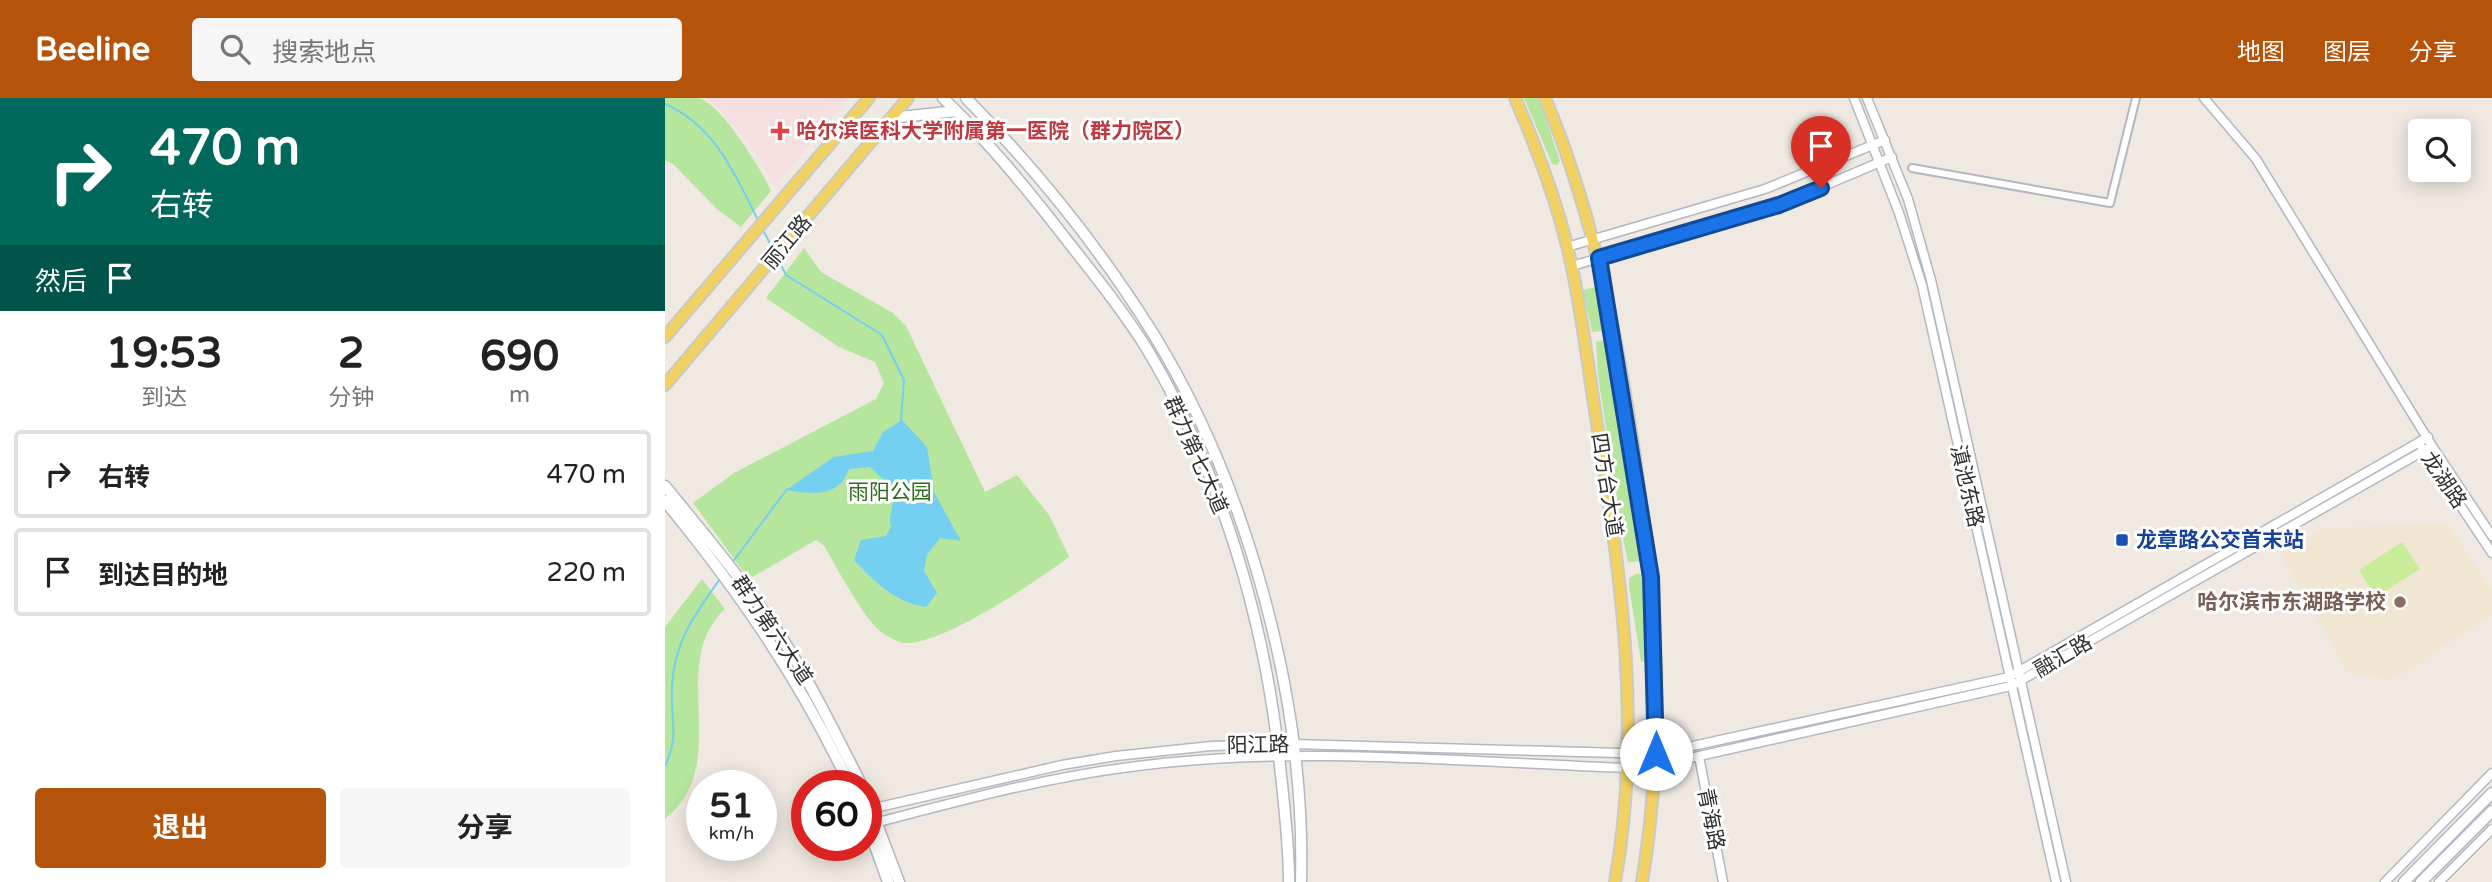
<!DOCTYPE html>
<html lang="zh">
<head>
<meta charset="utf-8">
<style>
	:root { --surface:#fff; --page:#f6f6f6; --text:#222; --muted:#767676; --line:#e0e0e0; --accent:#b45309 }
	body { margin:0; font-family:"Varela Round","Noto Sans SC",sans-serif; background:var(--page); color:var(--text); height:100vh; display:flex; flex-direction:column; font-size:26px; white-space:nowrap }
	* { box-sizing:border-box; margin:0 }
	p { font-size:23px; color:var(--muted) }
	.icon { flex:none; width:38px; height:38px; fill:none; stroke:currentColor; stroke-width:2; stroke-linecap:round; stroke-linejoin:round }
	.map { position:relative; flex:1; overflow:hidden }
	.details { display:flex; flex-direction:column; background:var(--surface); width:665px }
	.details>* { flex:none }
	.top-card { background:#00695c; color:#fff; overflow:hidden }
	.buttons { position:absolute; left:1743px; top:21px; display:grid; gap:14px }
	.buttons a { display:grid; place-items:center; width:63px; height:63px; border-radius:7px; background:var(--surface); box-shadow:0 4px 18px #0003; font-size:35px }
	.speed { position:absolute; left:21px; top:672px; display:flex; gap:14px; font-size:35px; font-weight:700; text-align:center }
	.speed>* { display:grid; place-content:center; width:91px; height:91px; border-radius:50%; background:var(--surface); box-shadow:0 4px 18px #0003; line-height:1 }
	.speed small { font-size:18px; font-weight:400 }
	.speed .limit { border:10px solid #d22; background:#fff; color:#111 }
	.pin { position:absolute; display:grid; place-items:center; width:60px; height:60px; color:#fff; margin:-72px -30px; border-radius:50% 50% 50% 0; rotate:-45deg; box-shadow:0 0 7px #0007 }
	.pin .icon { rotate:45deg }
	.me { position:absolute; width:77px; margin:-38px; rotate:0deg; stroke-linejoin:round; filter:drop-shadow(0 0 5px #0008) }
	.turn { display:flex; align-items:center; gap:24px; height:147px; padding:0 35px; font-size:32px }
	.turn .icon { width:91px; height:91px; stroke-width:2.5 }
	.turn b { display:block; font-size:49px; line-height:60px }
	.then { display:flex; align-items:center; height:66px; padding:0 35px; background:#0003; gap:14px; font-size:26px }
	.eta { display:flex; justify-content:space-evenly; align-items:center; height:119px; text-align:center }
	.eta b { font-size:42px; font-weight:700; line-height:49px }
	.button { display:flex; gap:14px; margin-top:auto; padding:14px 35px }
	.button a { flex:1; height:80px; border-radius:7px; background:var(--accent); color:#fff; font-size:28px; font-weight:700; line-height:80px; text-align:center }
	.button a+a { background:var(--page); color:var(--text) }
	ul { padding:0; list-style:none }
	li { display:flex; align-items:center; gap:21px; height:88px; margin:0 14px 10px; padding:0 21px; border:4px solid var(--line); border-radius:7px }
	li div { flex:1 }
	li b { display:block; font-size:26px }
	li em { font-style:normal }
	header { display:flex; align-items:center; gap:42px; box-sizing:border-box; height:98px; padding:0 35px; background:var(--accent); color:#fff }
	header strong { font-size:33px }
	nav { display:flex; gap:38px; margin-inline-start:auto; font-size:24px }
	.search { width:490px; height:63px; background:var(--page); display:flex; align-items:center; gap:18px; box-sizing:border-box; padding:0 24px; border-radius:7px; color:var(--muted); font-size:26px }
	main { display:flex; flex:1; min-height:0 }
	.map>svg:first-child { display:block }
	.education { fill:#f0e6d1 }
	.medical { fill:#f5dfe0 }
	.green { fill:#b6e59e }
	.pitch { fill:#c9ec9a }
	.water { fill:#75cff0 }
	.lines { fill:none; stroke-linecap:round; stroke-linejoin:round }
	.stream { stroke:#75cff0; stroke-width:2 }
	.minor-casing { stroke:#b4b7c1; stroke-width:10 }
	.tertiary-casing { stroke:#b4b7c1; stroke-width:11 }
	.secondary-casing { stroke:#b4b7c1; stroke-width:13 }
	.primary-casing { stroke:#c9c9c9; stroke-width:14 }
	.minor { stroke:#fff; stroke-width:6 }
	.tertiary { stroke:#fff; stroke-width:8 }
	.secondary { stroke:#fff; stroke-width:10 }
	.primary { stroke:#f2d163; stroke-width:10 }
	.route-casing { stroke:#114b97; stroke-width:18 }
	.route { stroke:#1a73e8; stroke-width:12 }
	.health-dot { fill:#e0444e; stroke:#fff; stroke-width:2.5 }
	.transit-dot { fill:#1a4fb4; stroke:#fff; stroke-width:2.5 }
	.education-dot { fill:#8d6e63; stroke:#fff; stroke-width:2.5 }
	.labels { text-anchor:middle; stroke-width:6; stroke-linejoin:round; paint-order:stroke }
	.health-label { font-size:21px; font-weight:bold; fill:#be3a42; stroke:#fff; text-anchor:start }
	.street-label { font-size:21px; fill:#2e2e2e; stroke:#fff }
	.park-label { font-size:21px; fill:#2c6e1b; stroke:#fff }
	.transit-label { font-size:21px; font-weight:bold; fill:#164399; stroke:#fff; text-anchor:start }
	.education-label { font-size:21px; font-weight:bold; fill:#785e54; stroke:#fff; text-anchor:end }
</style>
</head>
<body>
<header>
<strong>Beeline</strong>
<div class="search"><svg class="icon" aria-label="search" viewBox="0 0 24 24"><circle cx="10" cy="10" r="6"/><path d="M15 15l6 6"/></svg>搜索地点</div>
<nav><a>地图</a><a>图层</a><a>分享</a></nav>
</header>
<main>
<section class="details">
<div class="top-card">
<div class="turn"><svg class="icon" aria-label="right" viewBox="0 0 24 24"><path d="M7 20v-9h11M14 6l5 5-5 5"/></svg><div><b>470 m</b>右转</div></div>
<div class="then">然后<svg class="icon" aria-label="arrive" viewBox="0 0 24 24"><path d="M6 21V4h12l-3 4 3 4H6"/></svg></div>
</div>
<div class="eta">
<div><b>19:53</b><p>到达</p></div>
<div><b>2</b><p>分钟</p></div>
<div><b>690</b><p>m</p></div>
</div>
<ul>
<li><svg class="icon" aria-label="right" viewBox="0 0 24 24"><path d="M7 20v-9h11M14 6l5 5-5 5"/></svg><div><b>右转</b></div><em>470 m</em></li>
<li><svg class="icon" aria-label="arrive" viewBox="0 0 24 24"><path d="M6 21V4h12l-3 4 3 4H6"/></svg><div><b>到达目的地</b></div><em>220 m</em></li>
</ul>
<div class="button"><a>退出</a><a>分享</a></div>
</section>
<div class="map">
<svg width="1827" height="784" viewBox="0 0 1827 784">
	<rect width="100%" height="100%" fill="#efe9e1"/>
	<!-- education -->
	<path class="education" d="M1782 425 1827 492V516L1735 578 1725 581 1683 575 1615 455 1657 431Z"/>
	<!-- medical -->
	<path class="medical" d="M43 0H184L109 88 87 49Z"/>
	<!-- green -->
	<path class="green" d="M0 0C10 0 23 0 33 0 55 4 97 72 106 93L76 129 52 111 8 66 0 62Z
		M859 0H874L895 63 892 67 887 66Z
		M139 150 156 174 228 215 241 228 320 394 352 377 384 417 404 459C373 482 277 548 239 545 233 544 224 539 219 536 200 524 172 469 159 448L151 442 84 481 28 405 69 375 211 301 219 285 210 264 174 249 101 200Z
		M931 189 938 233 927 234 918 192Z
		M940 242 977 463 963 464 959 446 933 278 931 244Z
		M971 476H977L980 483 983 563 976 564 964 488V480Z
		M37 481 60 511C0 567 70 665 0 721V529Z"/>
	<!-- pitch -->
	<path class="pitch" d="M1737 444 1755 471 1711 499 1694 472Z"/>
	<!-- water -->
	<path class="water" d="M237 322 262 349 269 394 296 443 275 440 262 457 259 473 272 495 261 509C229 504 210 484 189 462L196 442 221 438 226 429C223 417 228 412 228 401 227 387 214 378 205 369L184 371C174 400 147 396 121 392L169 359 208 353 218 334Z"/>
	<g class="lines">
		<!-- stream -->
		<path class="stream" d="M0 6C50 28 70 76 93 122
			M97 130 109 153
			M113 161 121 177 217 237 239 282 236 323
			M67 465 122 391
			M0 668C15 637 5 620 7 588 9 544 30 516 55 481"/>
		<defs>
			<path id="minor" d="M1247 70 1445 105 1471 0"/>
			<path id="tertiary" d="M1189 0 1234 115 1257 187 1391 784
				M1202 0 1243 101 1266 182 1401 784
				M1539 0 1591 61 1767 348 1827 438
				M902 149 1100 91 1220 42
				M907 168 1114 107 1227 59
				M1757 350 1827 455
				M1034 658 1058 784
				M201 712 397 667 451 658 546 648 627 646 991 656 1344 579 1763 339
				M206 726C291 704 377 680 465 669 628 647 798 664 962 670L990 668 1346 588 1767 348
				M1720 784 1827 675
				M1774 784 1827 731"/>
			<path id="secondary" d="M278 0C322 42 360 88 397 136 426 173 457 211 482 251 557 377 600 523 615 668 619 706 624 745 624 784
				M301 0C371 71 436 152 489 237 583 390 641 604 636 784
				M226 20 291 13
				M0 388C40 437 80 485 115 537 146 585 171 637 197 688
				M0 403C73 492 136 583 185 688
				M201 697 234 784
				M201 723 223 784
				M1739 784 1827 695
				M1756 784 1827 713"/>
			<path id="primary" d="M850 0C873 53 894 108 906 165 918 220 924 277 933 332 957 482 977 632 950 784
				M880 0C944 152 965 317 986 479 994 580 994 684 977 784
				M0 239 204 0
				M0 287 243 0"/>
		</defs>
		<!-- minor casing -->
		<use href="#minor" class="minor-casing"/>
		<!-- tertiary casing -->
		<use href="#tertiary" class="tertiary-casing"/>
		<!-- secondary casing -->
		<use href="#secondary" class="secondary-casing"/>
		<!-- primary casing -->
		<use href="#primary" class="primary-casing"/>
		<!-- minor -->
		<use href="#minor" class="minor"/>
		<!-- tertiary -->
		<use href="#tertiary" class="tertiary"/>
		<!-- secondary -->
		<use href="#secondary" class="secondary"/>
		<!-- primary -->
		<use href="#primary" class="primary"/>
	</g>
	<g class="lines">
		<defs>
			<path id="route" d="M991 656 986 479 934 160 1114 107 1156 90"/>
		</defs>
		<!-- route casing -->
		<use href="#route" class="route-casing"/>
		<!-- route -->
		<use href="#route" class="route"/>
	</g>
	<!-- markers -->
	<path class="health-dot" d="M111.5 22.5h7v7h7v7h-7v7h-7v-7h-7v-7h7z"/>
	<rect class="transit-dot" x="1450" y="435" width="14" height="14" rx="3.5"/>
	<circle class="education-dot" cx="1735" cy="504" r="7"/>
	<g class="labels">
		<!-- health labels -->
		<g class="health-label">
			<text x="131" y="40">哈尔滨医科大学附属第一医院（群力院区）</text>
		</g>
		<!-- street labels -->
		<g class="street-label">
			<text transform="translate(122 144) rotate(-50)" y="7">丽江路</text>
			<text transform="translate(531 357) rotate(66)" y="7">群力第七大道</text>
			<text transform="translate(1779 382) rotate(56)" y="7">龙湖路</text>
			<text transform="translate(942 387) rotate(81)" y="7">四方台大道</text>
			<text transform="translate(1302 388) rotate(77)" y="7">滇池东路</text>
			<text transform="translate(107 532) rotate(56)" y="7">群力第六大道</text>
			<text transform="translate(1398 558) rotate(-30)" y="7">融汇路</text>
			<text transform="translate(593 647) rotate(-1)" y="7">阳江路</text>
			<text transform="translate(1046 721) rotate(79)" y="7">青海路</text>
		</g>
		<!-- park labels -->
		<g class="park-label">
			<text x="225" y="401">雨阳公园</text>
		</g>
		<!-- transit labels -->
		<g class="transit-label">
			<text x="1471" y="449">龙章路公交首末站</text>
		</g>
		<!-- education labels -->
		<g class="education-label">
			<text x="1721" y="511">哈尔滨市东湖路学校</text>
		</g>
	</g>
</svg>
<div class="buttons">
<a><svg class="icon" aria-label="search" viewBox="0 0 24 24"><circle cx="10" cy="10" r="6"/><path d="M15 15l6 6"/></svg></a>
</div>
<div class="speed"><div>51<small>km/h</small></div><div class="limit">60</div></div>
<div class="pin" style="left:1156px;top:90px;background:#d93025"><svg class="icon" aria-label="arrive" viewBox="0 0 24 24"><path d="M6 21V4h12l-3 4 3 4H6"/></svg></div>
<svg class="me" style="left:991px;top:656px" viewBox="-20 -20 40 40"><circle r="19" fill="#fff"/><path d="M0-13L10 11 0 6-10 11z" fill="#1a73e8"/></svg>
</div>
</main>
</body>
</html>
